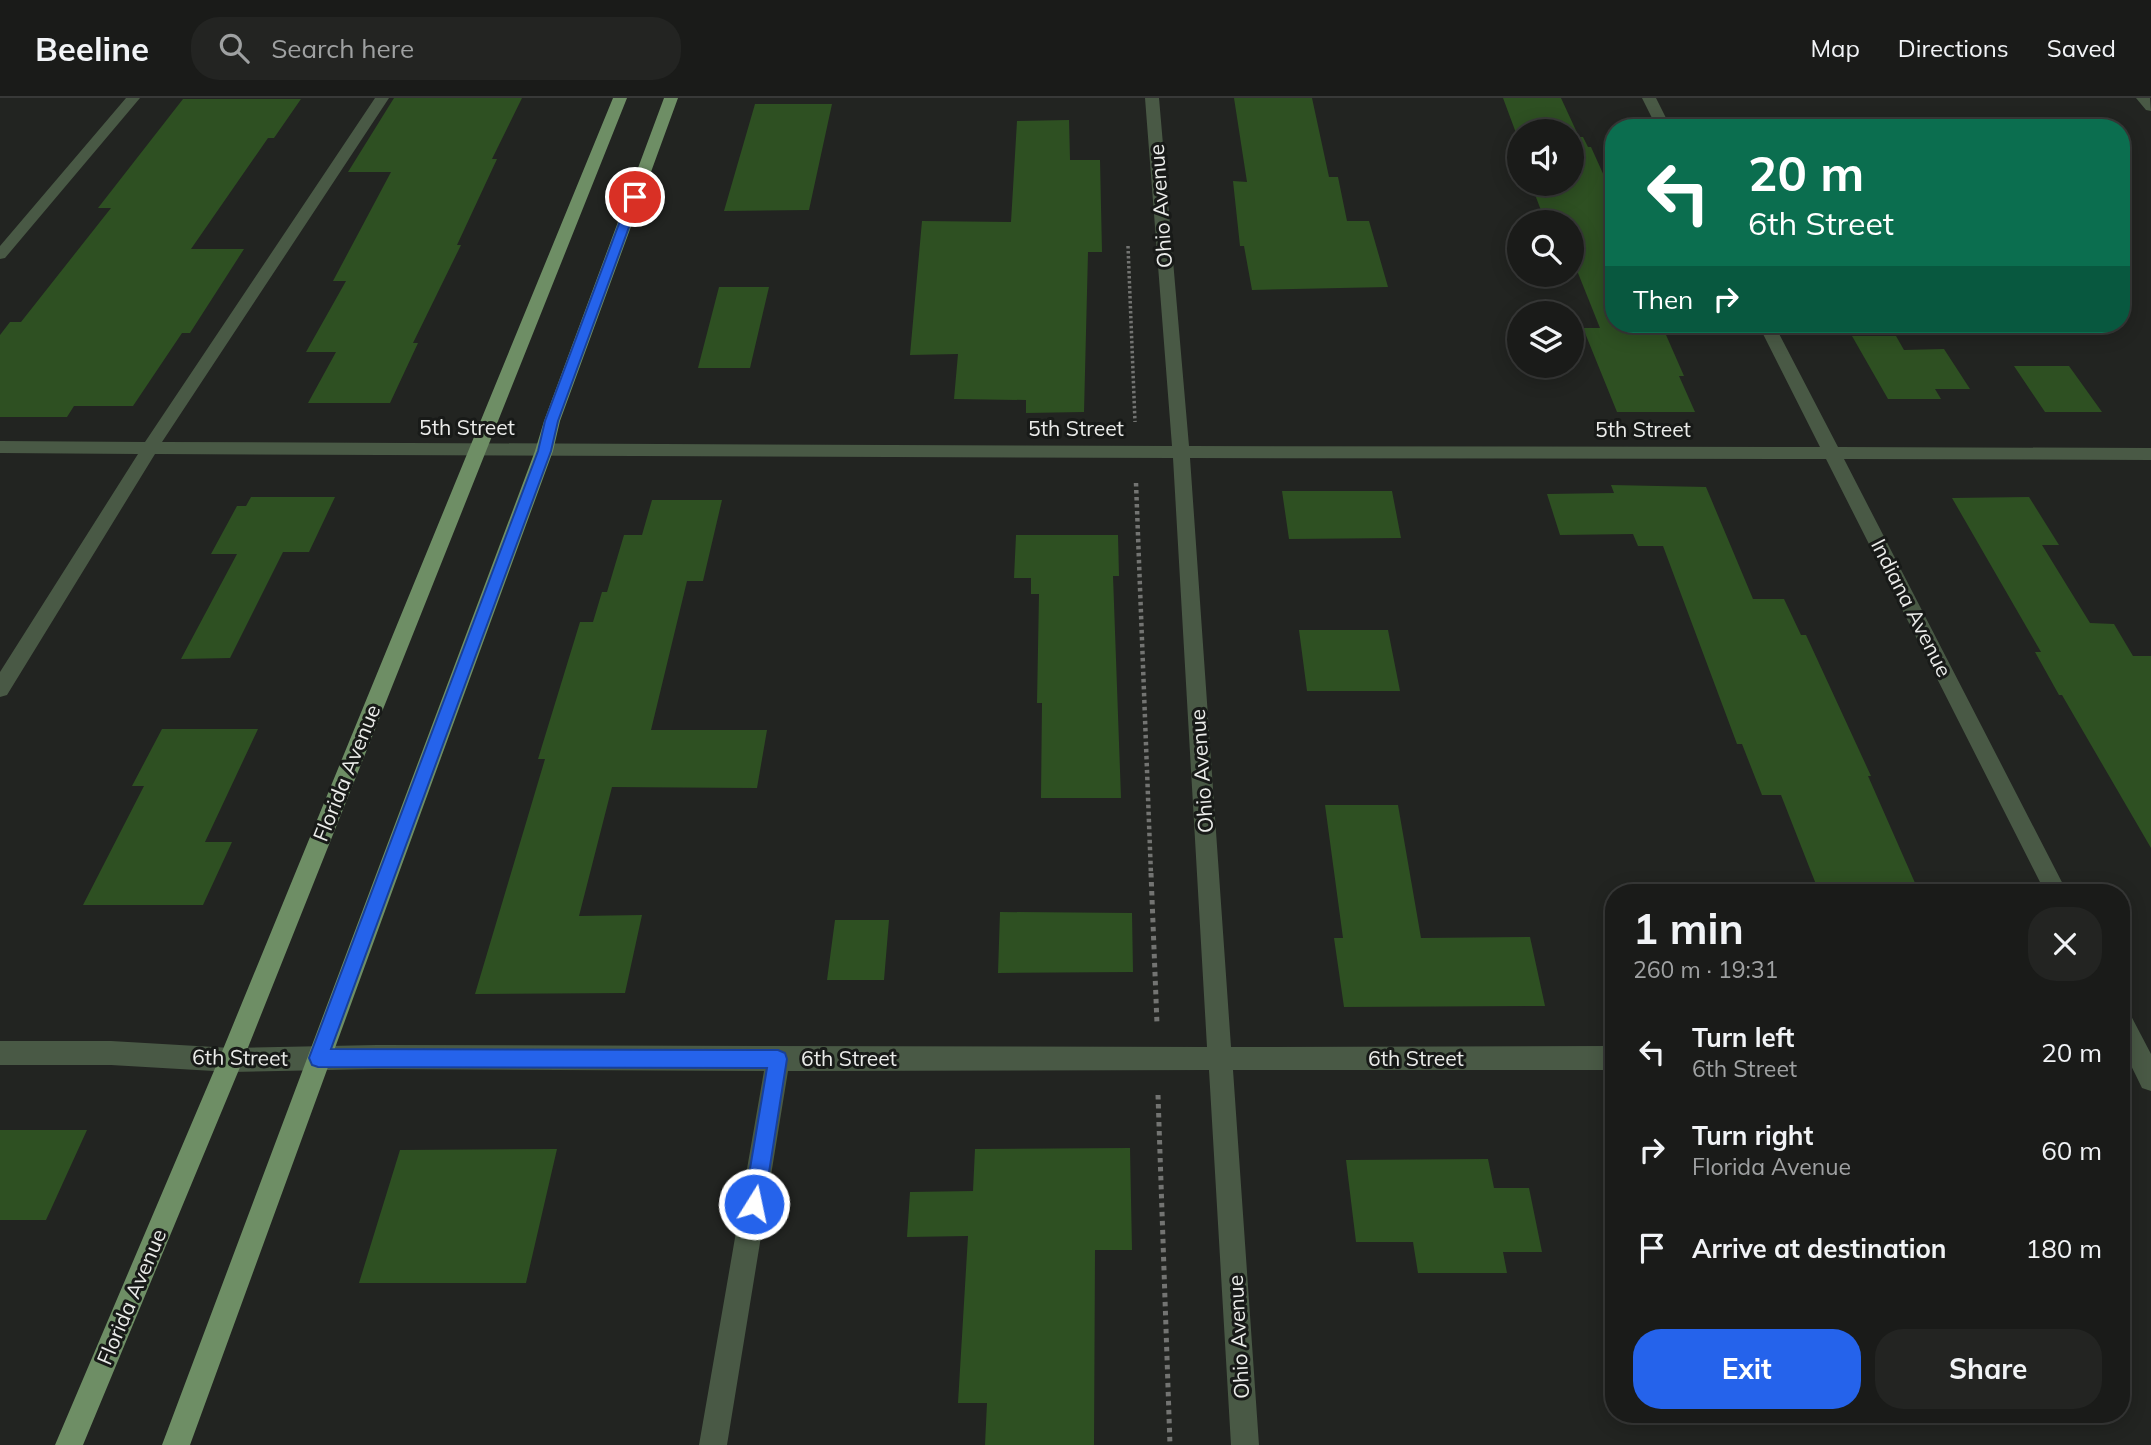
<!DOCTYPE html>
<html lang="en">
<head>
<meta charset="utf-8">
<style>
	:root { --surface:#1a1b19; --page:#232422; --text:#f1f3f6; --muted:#9fa1a2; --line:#383938; --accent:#2563eb }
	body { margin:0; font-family:Mulish,sans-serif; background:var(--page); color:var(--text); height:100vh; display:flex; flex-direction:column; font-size:26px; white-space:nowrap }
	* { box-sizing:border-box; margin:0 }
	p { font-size:23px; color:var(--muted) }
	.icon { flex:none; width:38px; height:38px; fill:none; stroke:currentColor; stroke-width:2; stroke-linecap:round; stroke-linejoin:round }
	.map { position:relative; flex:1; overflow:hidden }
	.details { position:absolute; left:1605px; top:786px; width:525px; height:539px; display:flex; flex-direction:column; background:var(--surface); border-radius:28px; box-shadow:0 4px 18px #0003,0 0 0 2px var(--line) }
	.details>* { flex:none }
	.top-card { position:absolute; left:1605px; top:21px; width:525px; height:214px; border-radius:28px; box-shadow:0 4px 18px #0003,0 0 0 2px var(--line); background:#0b6e4f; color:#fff; overflow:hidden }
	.tools { position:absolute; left:1507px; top:21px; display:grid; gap:14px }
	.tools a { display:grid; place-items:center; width:77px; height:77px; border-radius:50%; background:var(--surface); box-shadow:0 4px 18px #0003,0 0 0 2px var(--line); font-size:35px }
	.pin { position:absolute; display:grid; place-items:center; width:60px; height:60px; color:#fff; margin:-30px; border:4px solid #fff; border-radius:50%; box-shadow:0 2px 7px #0007 }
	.me { position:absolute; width:77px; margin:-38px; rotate:10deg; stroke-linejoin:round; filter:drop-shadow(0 0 5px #0008) }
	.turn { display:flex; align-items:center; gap:24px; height:147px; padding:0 28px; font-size:32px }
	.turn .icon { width:91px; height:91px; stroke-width:2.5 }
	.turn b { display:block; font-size:49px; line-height:60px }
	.then { display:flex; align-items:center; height:66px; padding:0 28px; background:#0003; gap:14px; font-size:26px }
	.round { display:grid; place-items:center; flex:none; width:74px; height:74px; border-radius:28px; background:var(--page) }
	.headline { display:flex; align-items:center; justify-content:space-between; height:119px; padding:0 28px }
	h1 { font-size:42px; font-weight:700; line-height:52px }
	.button { display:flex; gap:14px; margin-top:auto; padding:14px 28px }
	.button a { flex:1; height:80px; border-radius:28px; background:var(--accent); color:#fff; font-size:28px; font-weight:700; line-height:80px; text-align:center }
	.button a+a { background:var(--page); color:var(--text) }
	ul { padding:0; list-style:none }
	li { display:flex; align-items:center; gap:21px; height:98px; padding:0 28px }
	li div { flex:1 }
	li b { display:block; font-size:26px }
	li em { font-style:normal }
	header { display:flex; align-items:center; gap:42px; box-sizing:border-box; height:98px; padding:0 35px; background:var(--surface); border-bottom:2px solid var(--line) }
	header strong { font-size:33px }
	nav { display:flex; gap:38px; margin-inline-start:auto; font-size:24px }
	.search { width:490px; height:63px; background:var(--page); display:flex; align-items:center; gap:18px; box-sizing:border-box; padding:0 24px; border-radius:28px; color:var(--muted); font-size:26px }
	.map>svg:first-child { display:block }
	.building { fill:#2e5022 }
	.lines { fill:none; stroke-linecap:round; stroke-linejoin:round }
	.path-far2 { stroke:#737472; stroke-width:3.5; stroke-dasharray:2.5 2.5; stroke-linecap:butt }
	.path-far1 { stroke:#737472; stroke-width:4.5; stroke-dasharray:3.5 3.5; stroke-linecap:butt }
	.path { stroke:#737472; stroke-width:5; stroke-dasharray:4.5 4.5; stroke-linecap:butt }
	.minor { fill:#495945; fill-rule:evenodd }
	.major { fill:#6e8e65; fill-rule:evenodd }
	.route { fill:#2563eb; stroke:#184099; stroke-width:2 }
	.labels { text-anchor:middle; stroke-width:6; stroke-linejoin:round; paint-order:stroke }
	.street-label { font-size:21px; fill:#ebecea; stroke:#181a18 }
</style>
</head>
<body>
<header>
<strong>Beeline</strong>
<div class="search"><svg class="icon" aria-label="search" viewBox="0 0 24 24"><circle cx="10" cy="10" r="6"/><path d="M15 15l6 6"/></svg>Search here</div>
<nav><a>Map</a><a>Directions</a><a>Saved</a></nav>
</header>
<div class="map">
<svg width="2151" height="1347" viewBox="0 0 2151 1347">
	<rect width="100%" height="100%" fill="#222421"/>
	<!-- building -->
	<path class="building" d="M394 0H522L492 61H497L457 147H461L413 245H418L390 305H308L336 254H306L346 183H333L391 74H348Z
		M1234 0H1312L1329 79H1338L1347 123H1369L1388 189 1252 192 1244 148H1240L1233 83 1247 84Z
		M1503 0H1561L1579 39H1583L1588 49H1591L1614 100V230H1663L1684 278H1679L1695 314H1617L1583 230H1600L1572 160V124H1557L1552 115H1542L1531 86H1572V33H1519V43Z
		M183 1H301L274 40H268L191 151H244L190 235H182L133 308H74L67 319H0V237L10 224H21L111 110H98Z
		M755 6H832L809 112 724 113Z
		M1069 22 1070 62H1100L1102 154H1088L1084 314 1026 315V302L954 301 958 256 910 257 922 123 1011 124 1017 23Z
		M719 189H769L750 270H698Z
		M1852 238H1896L1904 252 1944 251 1970 291H1935L1941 301H1888Z
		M2014 268H2069L2102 314H2045Z
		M1611 387 1706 389 1753 501H1784L1801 537H1806L1871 678H1868L1919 794H1819L1781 697H1762L1742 646H1737L1663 448H1638L1633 436 1560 437 1547 396 1614 395Z
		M1282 393H1392L1401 440 1289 441Z
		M251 399H335L309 454H283L230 560 181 561 237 456H211L237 408H246Z
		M2029 399 2059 447H2042L2090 525 2114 526 2133 558H2151V750L2062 597H2059L2035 554H2041L1952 400Z
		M652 402H722L703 483H687L651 632H767L757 690 612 689 579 818 642 817 625 895 475 896 545 661H538L580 524H593L602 494H607L624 437H642Z
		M1016 437H1118L1119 478H1113L1121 700H1041L1042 605H1037L1039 496H1031V480H1014Z
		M1299 532H1388L1400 593H1307Z
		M162 631H258L205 744H232L203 807H83L144 688H132Z
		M1325 707H1398L1421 840 1530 839 1545 908 1344 909 1334 840H1343Z
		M1000 814 1132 815 1133 874 998 875Z
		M835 822H889L884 882H827Z
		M0 1032H87L46 1122H0Z
		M1130 1050 1132 1152H1095L1094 1347H985L987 1305H958L968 1138 907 1139 910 1094 973 1093 975 1051Z
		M557 1051 526 1185H359L400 1052Z
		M1488 1061 1494 1090H1529L1542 1154H1503L1507 1175H1418L1413 1144H1356L1346 1062Z"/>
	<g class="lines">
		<!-- path-far2 -->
		<path class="path-far2" d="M1128 148 1135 324"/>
		<!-- path-far1 -->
		<path class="path-far1" d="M1136 385 1151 777"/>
		<!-- path -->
		<path class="path" d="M1151 775 1157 926
			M1158 997 1170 1347"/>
		<!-- minor -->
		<path class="minor" d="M126 0H140L5 160 0 161V148Z
			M375 0H389L162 344 1172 348 1145 0H1159L1189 348 1820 349 1758 226H1774L1838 349 2151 350V362L1844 361 2067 794H2045L1826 361 1190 360 1231 949 1614 948V972H1233L1259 1347H1231L1209 972 788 973 727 1347H699L764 973 377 971 231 974 111 967H0V943H111L231 950 377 947 1207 949 1173 360 155 356 7 597 0 599V574L138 356 0 355V343L145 344Z
			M1642 0H1656L1671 30H1657Z
			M2136 0H2150L2151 13 2146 12Z
			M2121 911 2129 914 2151 956V993L2142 990 2121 947Z"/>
		<!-- major -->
		<path class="major" d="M613 0H627L243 962 83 1347H55L219 961Z
			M664 0H678L560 323 553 353 190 1347H162L535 353 544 323Z"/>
	</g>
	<!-- route -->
	<path class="route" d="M635 96 640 99 558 323 551 353 331 951 778 952 785 955 787 961 764 1106 761 1113 754 1116 747 1113 744 1106 767 970 318 969 312 967 309 960 538 353 545 323 629 99Z"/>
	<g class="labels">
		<!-- street labels -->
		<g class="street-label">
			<text transform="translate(1161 108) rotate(-94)" y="7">Ohio Avenue</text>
			<text x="467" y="337">5th Street</text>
			<text x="1076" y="338">5th Street</text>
			<text x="1643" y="339">5th Street</text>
			<text transform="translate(1911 510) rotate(63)" y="7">Indiana Avenue</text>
			<text transform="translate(1202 673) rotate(-94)" y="7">Ohio Avenue</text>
			<text transform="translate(347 675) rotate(-68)" y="7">Florida Avenue</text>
			<text transform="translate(240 960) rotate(1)" y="7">6th Street</text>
			<text x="849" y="968">6th Street</text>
			<text x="1416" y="968">6th Street</text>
			<text transform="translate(132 1199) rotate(-67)" y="7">Florida Avenue</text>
			<text transform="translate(1239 1239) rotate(-93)" y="7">Ohio Avenue</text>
		</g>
	</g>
</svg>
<div class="tools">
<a><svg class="icon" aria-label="sound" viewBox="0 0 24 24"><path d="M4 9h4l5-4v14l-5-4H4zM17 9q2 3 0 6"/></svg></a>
<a><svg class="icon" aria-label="search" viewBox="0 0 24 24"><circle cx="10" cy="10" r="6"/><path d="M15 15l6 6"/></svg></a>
<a><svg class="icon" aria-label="layers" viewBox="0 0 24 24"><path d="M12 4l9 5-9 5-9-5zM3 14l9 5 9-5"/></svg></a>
</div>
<div class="pin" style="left:635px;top:99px;background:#d93025"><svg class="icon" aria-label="arrive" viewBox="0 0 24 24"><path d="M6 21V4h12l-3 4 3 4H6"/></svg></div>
<svg class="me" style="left:754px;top:1106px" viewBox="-20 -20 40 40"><circle r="17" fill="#2563eb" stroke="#fff" stroke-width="3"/><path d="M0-11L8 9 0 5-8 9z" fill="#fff"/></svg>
<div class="top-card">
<div class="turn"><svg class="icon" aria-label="left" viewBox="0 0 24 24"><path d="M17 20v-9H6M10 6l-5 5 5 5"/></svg><div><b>20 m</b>6th Street</div></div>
<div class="then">Then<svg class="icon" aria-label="right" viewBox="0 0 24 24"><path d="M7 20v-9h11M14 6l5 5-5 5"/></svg></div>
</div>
<section class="details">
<div class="headline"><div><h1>1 min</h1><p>260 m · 19:31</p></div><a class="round"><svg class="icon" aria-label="close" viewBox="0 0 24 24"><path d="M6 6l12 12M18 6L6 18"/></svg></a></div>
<ul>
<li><svg class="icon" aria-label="left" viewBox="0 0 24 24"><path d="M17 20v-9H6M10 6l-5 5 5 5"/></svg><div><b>Turn left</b><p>6th Street</p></div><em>20 m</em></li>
<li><svg class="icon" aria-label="right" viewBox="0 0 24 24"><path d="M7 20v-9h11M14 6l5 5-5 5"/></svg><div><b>Turn right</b><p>Florida Avenue</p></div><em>60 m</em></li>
<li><svg class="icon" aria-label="arrive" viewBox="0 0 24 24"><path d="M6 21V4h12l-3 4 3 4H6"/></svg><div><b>Arrive at destination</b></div><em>180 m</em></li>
</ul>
<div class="button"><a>Exit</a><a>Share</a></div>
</section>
</div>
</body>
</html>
